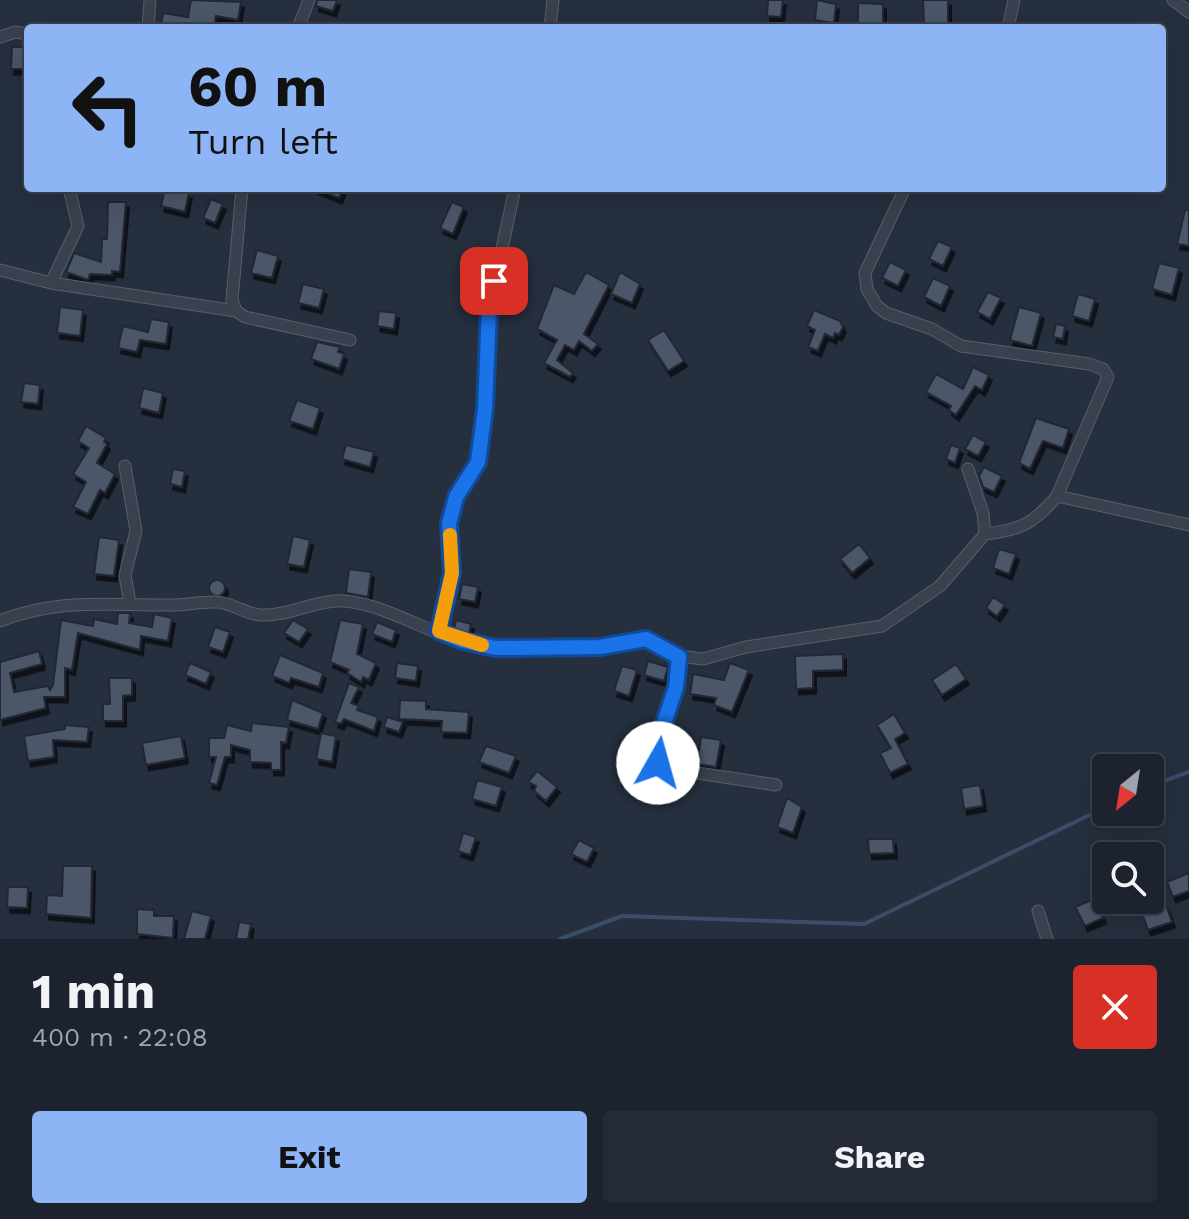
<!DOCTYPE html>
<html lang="en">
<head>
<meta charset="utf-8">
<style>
	:root { --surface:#1c232e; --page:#252b36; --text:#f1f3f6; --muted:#a0a4aa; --line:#3a404a; --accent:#8db5f5 }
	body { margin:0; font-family:"Work Sans",sans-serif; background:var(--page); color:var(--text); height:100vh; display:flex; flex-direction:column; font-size:30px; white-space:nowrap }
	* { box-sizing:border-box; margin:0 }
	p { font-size:26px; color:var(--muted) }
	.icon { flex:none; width:44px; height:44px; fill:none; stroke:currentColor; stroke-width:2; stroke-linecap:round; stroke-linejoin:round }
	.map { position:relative; height:939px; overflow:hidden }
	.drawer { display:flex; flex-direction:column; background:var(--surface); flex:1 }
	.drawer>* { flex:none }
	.hud { position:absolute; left:24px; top:24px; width:1142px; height:168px; border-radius:8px; box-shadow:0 8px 32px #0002,0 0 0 2px var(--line); background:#8db5f5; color:#111; overflow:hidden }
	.needle { width:52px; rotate:210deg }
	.fabs { position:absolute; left:1092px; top:754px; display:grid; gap:16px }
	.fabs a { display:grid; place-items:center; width:72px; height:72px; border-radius:8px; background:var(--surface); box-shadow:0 8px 32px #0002,0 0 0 2px var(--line); font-size:40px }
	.pin { position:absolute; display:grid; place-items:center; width:68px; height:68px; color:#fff; margin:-34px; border-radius:16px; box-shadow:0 4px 12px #0006 }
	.me { position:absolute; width:88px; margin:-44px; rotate:7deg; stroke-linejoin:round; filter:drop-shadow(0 0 6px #0008) }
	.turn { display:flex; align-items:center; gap:28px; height:168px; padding:0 32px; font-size:36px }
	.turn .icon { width:104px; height:104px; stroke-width:2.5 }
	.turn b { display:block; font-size:56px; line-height:68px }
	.round { display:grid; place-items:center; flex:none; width:84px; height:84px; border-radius:8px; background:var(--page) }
	.headline { display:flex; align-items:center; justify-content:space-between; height:136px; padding:0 32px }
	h1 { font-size:48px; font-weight:700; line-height:60px }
	.primary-button { display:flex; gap:16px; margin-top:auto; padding:16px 32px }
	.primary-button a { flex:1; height:92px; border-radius:8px; background:var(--accent); color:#111; font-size:32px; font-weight:700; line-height:92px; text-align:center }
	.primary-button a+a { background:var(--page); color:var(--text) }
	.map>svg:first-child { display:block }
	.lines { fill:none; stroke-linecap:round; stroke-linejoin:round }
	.stream { stroke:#3b4d67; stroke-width:4 }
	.building { fill:#4b5667; stroke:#202835; stroke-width:2; filter:url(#shadow) }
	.minor-casing { stroke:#575f6c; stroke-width:13 }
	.minor { stroke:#39414e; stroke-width:11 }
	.route-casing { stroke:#114b97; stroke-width:20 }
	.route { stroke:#1a73e8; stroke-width:14 }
	.slow { stroke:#f59e0b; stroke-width:14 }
</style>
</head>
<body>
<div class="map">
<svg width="1189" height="939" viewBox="0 0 1189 939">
	<defs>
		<filter id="shadow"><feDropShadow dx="3" dy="5.5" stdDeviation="0" flood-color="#0009"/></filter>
	</defs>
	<rect width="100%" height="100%" fill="#252f3e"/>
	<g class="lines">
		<!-- stream -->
		<path class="stream" d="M1150 786 1189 772
			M560 939 622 916 864 924 1106 807"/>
	</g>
	<!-- building -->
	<path class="building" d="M191 0 241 2 238 20 216 16 214 28 161 26 163 13 188 17Z
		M317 0H337L333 11 316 6Z
		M768 0H783L781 17 767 16Z
		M817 0 836 4 834 23 815 20Z
		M923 0H948V26H924Z
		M858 3 883 4V24H858Z
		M12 47H28V69H11Z
		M165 188 189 193 185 212 161 206Z
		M314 188H343L339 198Z
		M211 199 223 204 215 223 203 218Z
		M108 202H126L120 272 112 271V275L90 274 88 280 66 272 74 253 101 262 102 239H107Z
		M452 202 464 207 453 234 440 228Z
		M1185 210H1189V246L1177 244Z
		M938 241 952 247 943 266 929 259Z
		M257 250 278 256 272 278 251 273Z
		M890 262 906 270 898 286 882 278Z
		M1159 263 1179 268 1172 295 1152 289Z
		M586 272 609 285 584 334 598 344 592 351 579 341 574 350 565 345 557 360 573 373 570 377 544 363 557 340 537 329 554 285 574 294Z
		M620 272 640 284 632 303 611 294Z
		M933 278 950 286 941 306 924 297Z
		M303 284 324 289 319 308 298 303Z
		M988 292 1001 298 990 319 977 312Z
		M1078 294 1095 299 1089 321 1072 316Z
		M60 307 83 310 80 336 57 333Z
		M1019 307 1041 313 1032 346 1010 340Z
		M814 310 840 321 843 327 839 335 835 333 833 338 825 334 818 351 808 347 815 330 807 326Z
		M379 311 396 313 394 329 377 326Z
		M151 319 169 322 166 344 140 340 137 352 118 348 123 326 148 332Z
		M1056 324 1065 326 1063 339 1053 337Z
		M664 330 684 361 668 371 648 340Z
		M317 342 340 347 338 352 344 354 339 369 311 359Z
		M973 367 989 375 982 390 975 386 956 415 949 410 951 406 926 392 936 374 963 389Z
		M24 383 40 385 38 404 21 402Z
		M143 388 163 393 159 413 139 408Z
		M297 400 320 408 313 429 289 421Z
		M1036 418 1069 429 1063 448 1043 441 1030 469 1019 463Z
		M86 426 106 438 104 442 107 444 97 463 115 474 105 493 100 490 88 514 73 507 86 482 73 474 89 448 78 441Z
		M973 435 986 442 978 456 965 449Z
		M346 445 374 452 370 467 342 459Z
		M951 445 960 448 955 463 946 459Z
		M984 467 1002 476 994 492 983 487 979 476Z
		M173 469 185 471 182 487 170 484Z
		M293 536 310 540 304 567 287 564Z
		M99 537 119 540 114 576 94 574Z
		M859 544 870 558 852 573 840 559Z
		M999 549 1016 554 1009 574 993 568Z
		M349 569 371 572 368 597 346 593Z
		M209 588a8 8 0 1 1 16 0a8 8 0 1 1-16 0Z
		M462 584 478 587 475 602 459 599Z
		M993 597 1005 605 997 616 986 608Z
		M118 613H130L129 623 152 627 154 614 172 618 168 641 141 636 140 650 78 633 72 670 65 668V697H44L46 708 0 720V662L39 651 42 664 10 673 14 692 48 686 50 690 53 685 61 620 93 626 94 619 117 624Z
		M293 620 308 629 299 642 284 633Z
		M340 620 363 624 357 654 376 663 369 680 363 677 361 682 347 673 349 670 330 662Z
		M456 620 471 624 469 634 454 630Z
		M377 622 396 630 392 642 372 634Z
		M215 627 230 632 223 652 208 647Z
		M843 654V670L813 671V688L796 689 795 656Z
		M280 655 323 673 319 687 291 678 289 683 272 676Z
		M648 661 668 667 664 681 644 675Z
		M190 663 211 672 206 684 185 675Z
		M397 663 418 666 416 681 395 678Z
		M730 663 749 670 732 712 714 705 716 698 690 694 693 674 724 680Z
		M956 664 966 679 942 695 932 680Z
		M622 666 637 670 629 696 614 691Z
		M109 678H132V695L123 696V721H103V704H110Z
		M349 683 359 687 351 703 359 706 357 710 378 717 374 731 344 719 341 724 335 722Z
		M292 700 323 713 318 729 287 720Z
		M400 700 426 701V709L469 712 467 733 441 732 442 721 399 719Z
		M894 714 905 733 895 739 908 764 890 773 880 753 891 748 877 725Z
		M387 717 403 722 399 732 384 727Z
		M252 723 289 727 286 743 281 742V770H271V763L250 762V750L231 745V757H225L217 785 209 783 216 757H209V738H224L227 725 251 731Z
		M65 725 89 727 87 742 53 740 54 757 28 761 24 736 65 729Z
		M321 733 336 736 332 762 316 759Z
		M181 736 185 758 146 765 142 743Z
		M701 737 721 740 716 767 697 764Z
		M486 746 516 756 509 773 479 762Z
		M537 771 557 787 546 801 534 791 536 786 528 782Z
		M477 780 502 787 496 806 472 799Z
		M980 785 983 806 964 809 961 788Z
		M787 798 802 807 793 833 777 827Z
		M463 833 476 837 470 855 458 851Z
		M868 839H893L894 853 869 854Z
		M579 840 594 848 587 862 571 854Z
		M63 866H92L91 918 46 914 47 895 62 896Z
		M1189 873V891L1173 897 1167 882Z
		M8 887H28L27 908 7 907Z
		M1094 899 1103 918 1085 926 1075 907Z
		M1166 905 1172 922 1148 930 1142 913Z
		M137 909 154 910V916H174L173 938 137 934Z
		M192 911 211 916 205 939H184Z
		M239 922 251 924 248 939H236Z"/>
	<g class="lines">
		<defs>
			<path id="minor" d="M1173 0 1189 12
				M148 28 150 0
				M298 28 309 0
				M550 28 553 0
				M1008 28 1014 0
				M0 37 15 32 28 34
				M242 188 232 300 236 311 245 317 350 340
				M905 188 865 273 867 289 877 306 886 313 932 329 961 346 1089 364 1103 369 1108 377 1057 496
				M0 270 51 283 236 311
				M51 283 78 226 69 188
				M125 466 136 531 125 575 130 603
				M968 469 983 513 985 534
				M0 621C61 597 111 606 173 605 187 605 202 601 216 602 231 602 246 615 262 615 290 616 317 599 345 601 387 605 425 632 465 642 524 656 588 649 646 639L671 655 703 659 746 647 882 626 940 586 985 534C1021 530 1033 524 1057 496L1189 525
				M439 631 452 573 449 524 456 497 478 462 485 409 489 309 515 188
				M679 657 676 687 656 747 658 763 665 768 776 785
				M1038 911 1047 939"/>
		</defs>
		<!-- minor casing -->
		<use href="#minor" class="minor-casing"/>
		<!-- minor -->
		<use href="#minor" class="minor"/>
	</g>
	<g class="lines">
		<defs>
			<path id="route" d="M494 281 489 309 485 409 478 462 456 497 449 524 452 573 439 631 463 641 496 648 600 647 646 639 679 657 676 687 656 747 658 763"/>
		</defs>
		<!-- route casing -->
		<use href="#route" class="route-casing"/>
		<!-- route -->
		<use href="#route" class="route"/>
		<!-- slow -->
		<path class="slow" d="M450 535 452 573 439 631 482 645"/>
	</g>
</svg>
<div class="fabs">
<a><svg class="needle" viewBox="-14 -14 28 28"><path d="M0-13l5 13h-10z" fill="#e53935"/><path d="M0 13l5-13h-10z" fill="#a0a4aa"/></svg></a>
<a><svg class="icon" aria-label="search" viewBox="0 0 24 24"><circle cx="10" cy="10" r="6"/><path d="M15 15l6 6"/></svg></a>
</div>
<div class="pin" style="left:494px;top:281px;background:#d93025"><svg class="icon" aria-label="arrive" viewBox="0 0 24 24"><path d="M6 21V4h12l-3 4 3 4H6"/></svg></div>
<svg class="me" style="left:658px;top:763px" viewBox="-20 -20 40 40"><circle r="19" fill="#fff"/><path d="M0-13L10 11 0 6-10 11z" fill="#1a73e8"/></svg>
<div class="hud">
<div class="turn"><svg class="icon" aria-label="left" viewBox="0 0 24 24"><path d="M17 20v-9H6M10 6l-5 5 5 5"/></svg><div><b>60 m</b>Turn left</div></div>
</div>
</div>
<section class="drawer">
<div class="headline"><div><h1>1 min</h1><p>400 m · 22:08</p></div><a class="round" style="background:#d93025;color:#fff"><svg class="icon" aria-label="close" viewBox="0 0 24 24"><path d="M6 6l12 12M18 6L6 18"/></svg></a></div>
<div class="primary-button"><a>Exit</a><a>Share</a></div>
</section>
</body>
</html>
